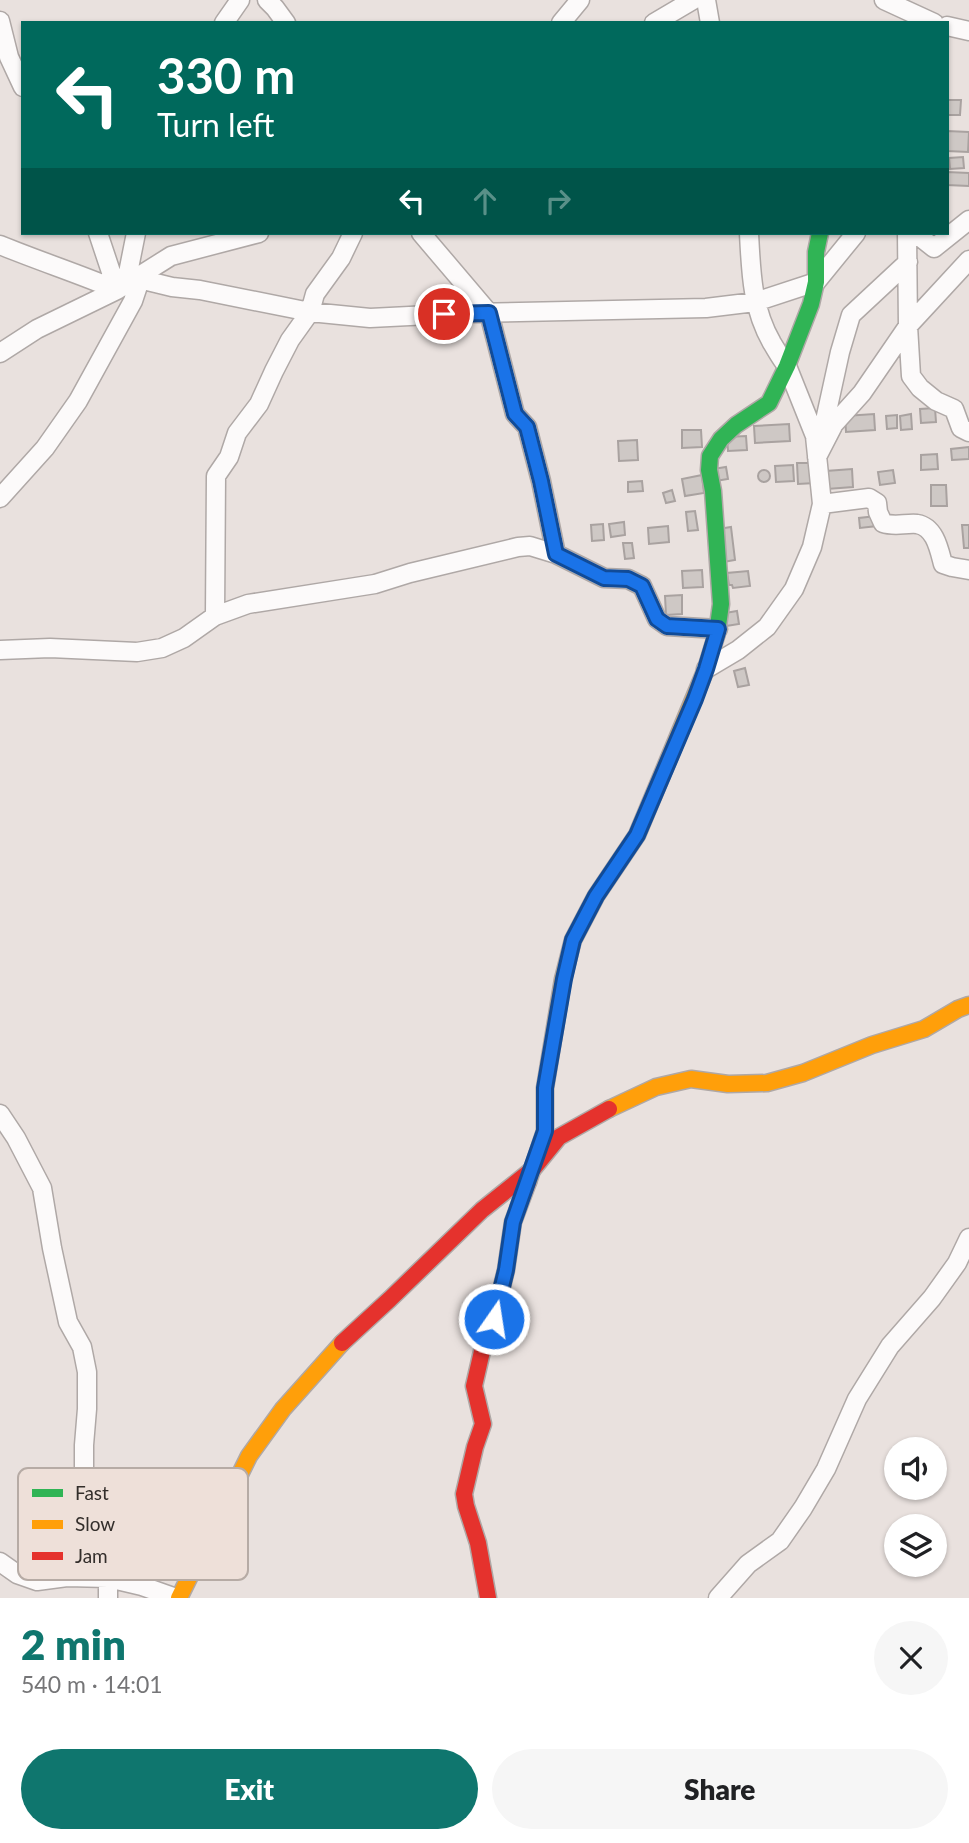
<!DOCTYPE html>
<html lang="en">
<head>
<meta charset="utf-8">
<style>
	:root { --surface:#fff; --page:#f6f6f6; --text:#202124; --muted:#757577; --accent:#0f766e }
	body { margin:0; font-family:Lato,sans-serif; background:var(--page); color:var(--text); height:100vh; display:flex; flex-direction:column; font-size:26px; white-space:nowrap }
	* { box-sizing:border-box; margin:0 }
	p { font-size:23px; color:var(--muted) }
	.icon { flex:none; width:38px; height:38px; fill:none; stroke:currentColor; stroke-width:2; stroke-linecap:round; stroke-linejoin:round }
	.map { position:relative; height:1598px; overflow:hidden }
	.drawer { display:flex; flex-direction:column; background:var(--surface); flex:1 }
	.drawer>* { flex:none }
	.guide { position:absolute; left:21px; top:21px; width:928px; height:214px; border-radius:0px; box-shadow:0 2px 5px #0004; background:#00695c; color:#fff; overflow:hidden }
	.controls { position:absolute; left:884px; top:1437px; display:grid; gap:14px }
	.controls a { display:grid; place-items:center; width:63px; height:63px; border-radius:50%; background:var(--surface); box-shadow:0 2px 5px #0004; font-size:35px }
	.pin { position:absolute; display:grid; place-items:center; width:60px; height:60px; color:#fff; margin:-30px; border:4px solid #fff; border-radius:50%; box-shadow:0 2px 7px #0007 }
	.me { position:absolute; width:77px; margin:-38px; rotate:13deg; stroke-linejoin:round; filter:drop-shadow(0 0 5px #0008) }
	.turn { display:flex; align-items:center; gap:24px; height:147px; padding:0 21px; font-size:32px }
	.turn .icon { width:91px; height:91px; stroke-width:2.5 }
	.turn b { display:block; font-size:49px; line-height:60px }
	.lanes { display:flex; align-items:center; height:66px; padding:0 21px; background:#0003; justify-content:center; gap:35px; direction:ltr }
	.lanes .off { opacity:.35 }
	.round { display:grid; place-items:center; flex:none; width:74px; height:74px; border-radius:37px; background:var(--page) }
	.summary { display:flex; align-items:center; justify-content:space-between; height:119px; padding:0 21px }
	h1 { font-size:42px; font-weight:800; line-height:52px; color:var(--accent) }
	.cta { display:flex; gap:14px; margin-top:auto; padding:14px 21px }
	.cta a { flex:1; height:80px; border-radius:42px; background:var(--accent); color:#fff; font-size:28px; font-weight:800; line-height:80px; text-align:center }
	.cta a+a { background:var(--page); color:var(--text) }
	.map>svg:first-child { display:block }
	.building { fill:#cec8c5; stroke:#a9a2a0; stroke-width:2 }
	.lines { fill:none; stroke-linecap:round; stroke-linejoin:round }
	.street-casing { stroke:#afa8a6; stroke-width:21 }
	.fast-casing { stroke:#afa8a6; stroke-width:19 }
	.slow-casing { stroke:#afa8a6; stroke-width:19 }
	.jam-casing { stroke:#afa8a6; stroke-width:19 }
	.street { stroke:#fcfafa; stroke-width:18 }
	.fast { stroke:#30b455; stroke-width:16 }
	.slow { stroke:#ff9f0a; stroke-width:16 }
	.jam { stroke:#e5322d; stroke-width:16 }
	.route-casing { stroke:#114b97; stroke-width:18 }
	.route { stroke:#1a73e8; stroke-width:12 }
	.key { fill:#eee0d9; stroke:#b6aba5; stroke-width:2 }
	.key-label { font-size:19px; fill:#332e2b }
</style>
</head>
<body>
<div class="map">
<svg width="969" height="1598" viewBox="0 0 969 1598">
	<rect width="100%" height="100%" fill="#e9e1de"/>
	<!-- building -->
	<path class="building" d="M947 100H961L960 115H947Z
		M947 131 969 132 968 152 947 151Z
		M963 157 964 168 950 169 949 158Z
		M947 172 969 173V186L947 185Z
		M935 408 936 422 921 423 920 409Z
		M874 414 875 430 846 432 845 416Z
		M911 414 912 429 901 430 900 416Z
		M897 415V428L887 429 886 416Z
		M789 424 790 441 755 443 754 426Z
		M682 430H701L702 447 682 448Z
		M746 436 747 450 728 451 727 437Z
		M637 440 638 460 619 461 618 441Z
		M969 447V459L952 460 951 449Z
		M937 454 938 469 921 470V455Z
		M797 463H814L815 483 798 484Z
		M793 465 794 481 776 482 775 466Z
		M726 467 728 479 715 481 713 469Z
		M852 469 853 487 827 489 826 471Z
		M893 470 895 483 880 485 878 472Z
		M758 476a6 6 0 1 1 12 0a6 6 0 1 1-12 0Z
		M702 475 704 493 685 496 682 479Z
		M642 481 643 491 628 492V482Z
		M931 485H946L947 506H931Z
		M672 490 675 501 666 503 663 493Z
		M695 511 698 530 688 531 686 512Z
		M876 516 877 526 860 528 859 518Z
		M624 522 625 535 611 537 609 524Z
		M603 524 604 540 592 541 591 525Z
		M962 525H969V548H964Z
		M668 526 669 542 649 544 648 528Z
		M731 527 735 560 723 562 718 529Z
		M623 543H632L634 558 625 559Z
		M702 570 703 587 683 588 682 571Z
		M748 571 750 586 733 588 732 585H729L727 573Z
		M682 595V614L666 615 665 596Z
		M737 611 739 624 726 626 725 613Z
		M745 668 749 685 738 687 734 671Z"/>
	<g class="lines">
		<defs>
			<path id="street" d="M267 0 275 8 286 23
				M706 0 710 23
				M884 0 934 23
				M0 21 9 57 23 87
				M224 23 240 0
				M561 23 580 0
				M654 23 693 0
				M947 26 969 31
				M98 233 117 290
				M421 233 489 313 515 414 527 427 541 481 556 554
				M907 233 908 326 911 376 920 388 936 401 954 409 961 428 969 432
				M915 233 934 248 969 220
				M0 245C39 261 79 274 117 290L128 273 136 233
				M908 262 851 315 840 352 817 457 834 424 862 393 908 326 969 260
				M135 278 172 287 200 290 310 312 370 318 469 313 706 308 755 302 816 282 856 233
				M0 353 37 329 117 290 171 256 259 233
				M0 498 45 448 78 401 133 301 142 274
				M822 504 869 498 877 503 878 512 883 523C895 527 905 523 917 524 935 527 939 549 943 564L952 567 969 570
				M215 616 216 476 229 457 237 433 259 404 274 371 290 340 310 312 315 294 341 258 353 233
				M0 650 50 648 137 652 162 648 184 638 215 616 248 604 375 584 410 573 518 547 530 546 556 554 604 578 628 579 642 586 657 619 667 626 718 629
				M706 669 738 650 767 627 794 589 812 547 822 504 815 436 787 366C781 359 777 351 772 343 752 308 751 273 749 233
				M0 1114 16 1138 42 1188 52 1248 68 1322 82 1347 87 1372V1409L84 1445V1493L90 1533 101 1554 108 1578V1598
				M0 1562 17 1574 37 1581 67 1577 108 1578 142 1586 176 1598
				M718 1598 748 1564 780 1541 803 1508 826 1469 857 1399 890 1346 932 1298 957 1263 969 1238"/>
			<path id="fast" d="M717 633 721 604 713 491 709 470 710 456 721 439 736 425 769 403 787 366 811 304 816 282V252L820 233"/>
			<path id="slow" d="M609 1109 656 1087 691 1079 728 1084 767 1083 803 1073 872 1045 924 1029 958 1009 969 1005
				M528 1182 545 1131V1088L563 979 573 940 596 896 637 835 706 669 717 633
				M179 1598 249 1456 283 1409 342 1343"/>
			<path id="jam" d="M342 1343 390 1299 482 1210 533 1169 559 1137 609 1109
				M488 1598 478 1543 466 1506 464 1494 475 1447 483 1424 474 1386 483 1347 494 1319 506 1270 513 1222 528 1182"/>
		</defs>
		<!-- street casing -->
		<use href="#street" class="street-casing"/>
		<!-- fast casing -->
		<use href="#fast" class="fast-casing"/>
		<!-- slow casing -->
		<use href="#slow" class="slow-casing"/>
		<!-- jam casing -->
		<use href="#jam" class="jam-casing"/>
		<!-- street -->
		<use href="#street" class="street"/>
		<!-- fast -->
		<use href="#fast" class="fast"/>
		<!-- slow -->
		<use href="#slow" class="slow"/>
		<!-- jam -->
		<use href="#jam" class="jam"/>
	</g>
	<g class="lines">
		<defs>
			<path id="route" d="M444 314 489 313 515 414 527 427 541 481 556 554 604 578 628 579 642 586 657 619 667 626 718 629 706 669 695 699 637 835 596 896 573 940 564 979 545 1088V1131L513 1222 506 1270 494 1319"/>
		</defs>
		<!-- route casing -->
		<use href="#route" class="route-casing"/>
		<!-- route -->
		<use href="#route" class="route"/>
	</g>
	<!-- legend -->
	<rect x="18" y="1468" width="230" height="112" rx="10" class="key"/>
	<rect x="32" y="1489" width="31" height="8" fill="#30b455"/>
	<rect x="32" y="1520" width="31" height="9" fill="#ff9f0a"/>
	<rect x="32" y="1552" width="31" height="8" fill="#e5322d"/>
	<g class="key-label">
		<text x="75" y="1500">Fast</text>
		<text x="75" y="1531">Slow</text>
		<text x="75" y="1563">Jam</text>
	</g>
</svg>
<div class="controls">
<a><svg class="icon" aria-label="sound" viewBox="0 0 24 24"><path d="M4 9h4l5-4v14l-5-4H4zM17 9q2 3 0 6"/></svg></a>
<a><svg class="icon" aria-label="layers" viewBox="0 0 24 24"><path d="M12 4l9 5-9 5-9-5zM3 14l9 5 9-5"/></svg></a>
</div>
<div class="pin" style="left:444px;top:314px;background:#d93025"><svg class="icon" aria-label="arrive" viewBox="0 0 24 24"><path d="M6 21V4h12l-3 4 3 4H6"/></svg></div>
<svg class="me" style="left:494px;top:1319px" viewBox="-20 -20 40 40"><circle r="17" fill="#1a73e8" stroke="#fff" stroke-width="3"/><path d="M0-11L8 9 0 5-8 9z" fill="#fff"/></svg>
<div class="guide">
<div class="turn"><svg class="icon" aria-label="left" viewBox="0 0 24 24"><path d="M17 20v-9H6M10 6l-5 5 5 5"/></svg><div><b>330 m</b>Turn left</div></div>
<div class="lanes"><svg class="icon" aria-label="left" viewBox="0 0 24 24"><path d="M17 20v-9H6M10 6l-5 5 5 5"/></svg><svg class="icon off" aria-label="ahead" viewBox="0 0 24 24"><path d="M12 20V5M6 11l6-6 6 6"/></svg><svg class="icon off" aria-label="right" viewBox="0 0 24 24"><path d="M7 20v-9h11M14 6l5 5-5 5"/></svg></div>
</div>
</div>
<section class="drawer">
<div class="summary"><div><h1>2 min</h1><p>540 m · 14:01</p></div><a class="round"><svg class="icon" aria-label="close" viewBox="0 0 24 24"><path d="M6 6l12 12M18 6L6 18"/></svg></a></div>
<div class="cta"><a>Exit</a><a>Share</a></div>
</section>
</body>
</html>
